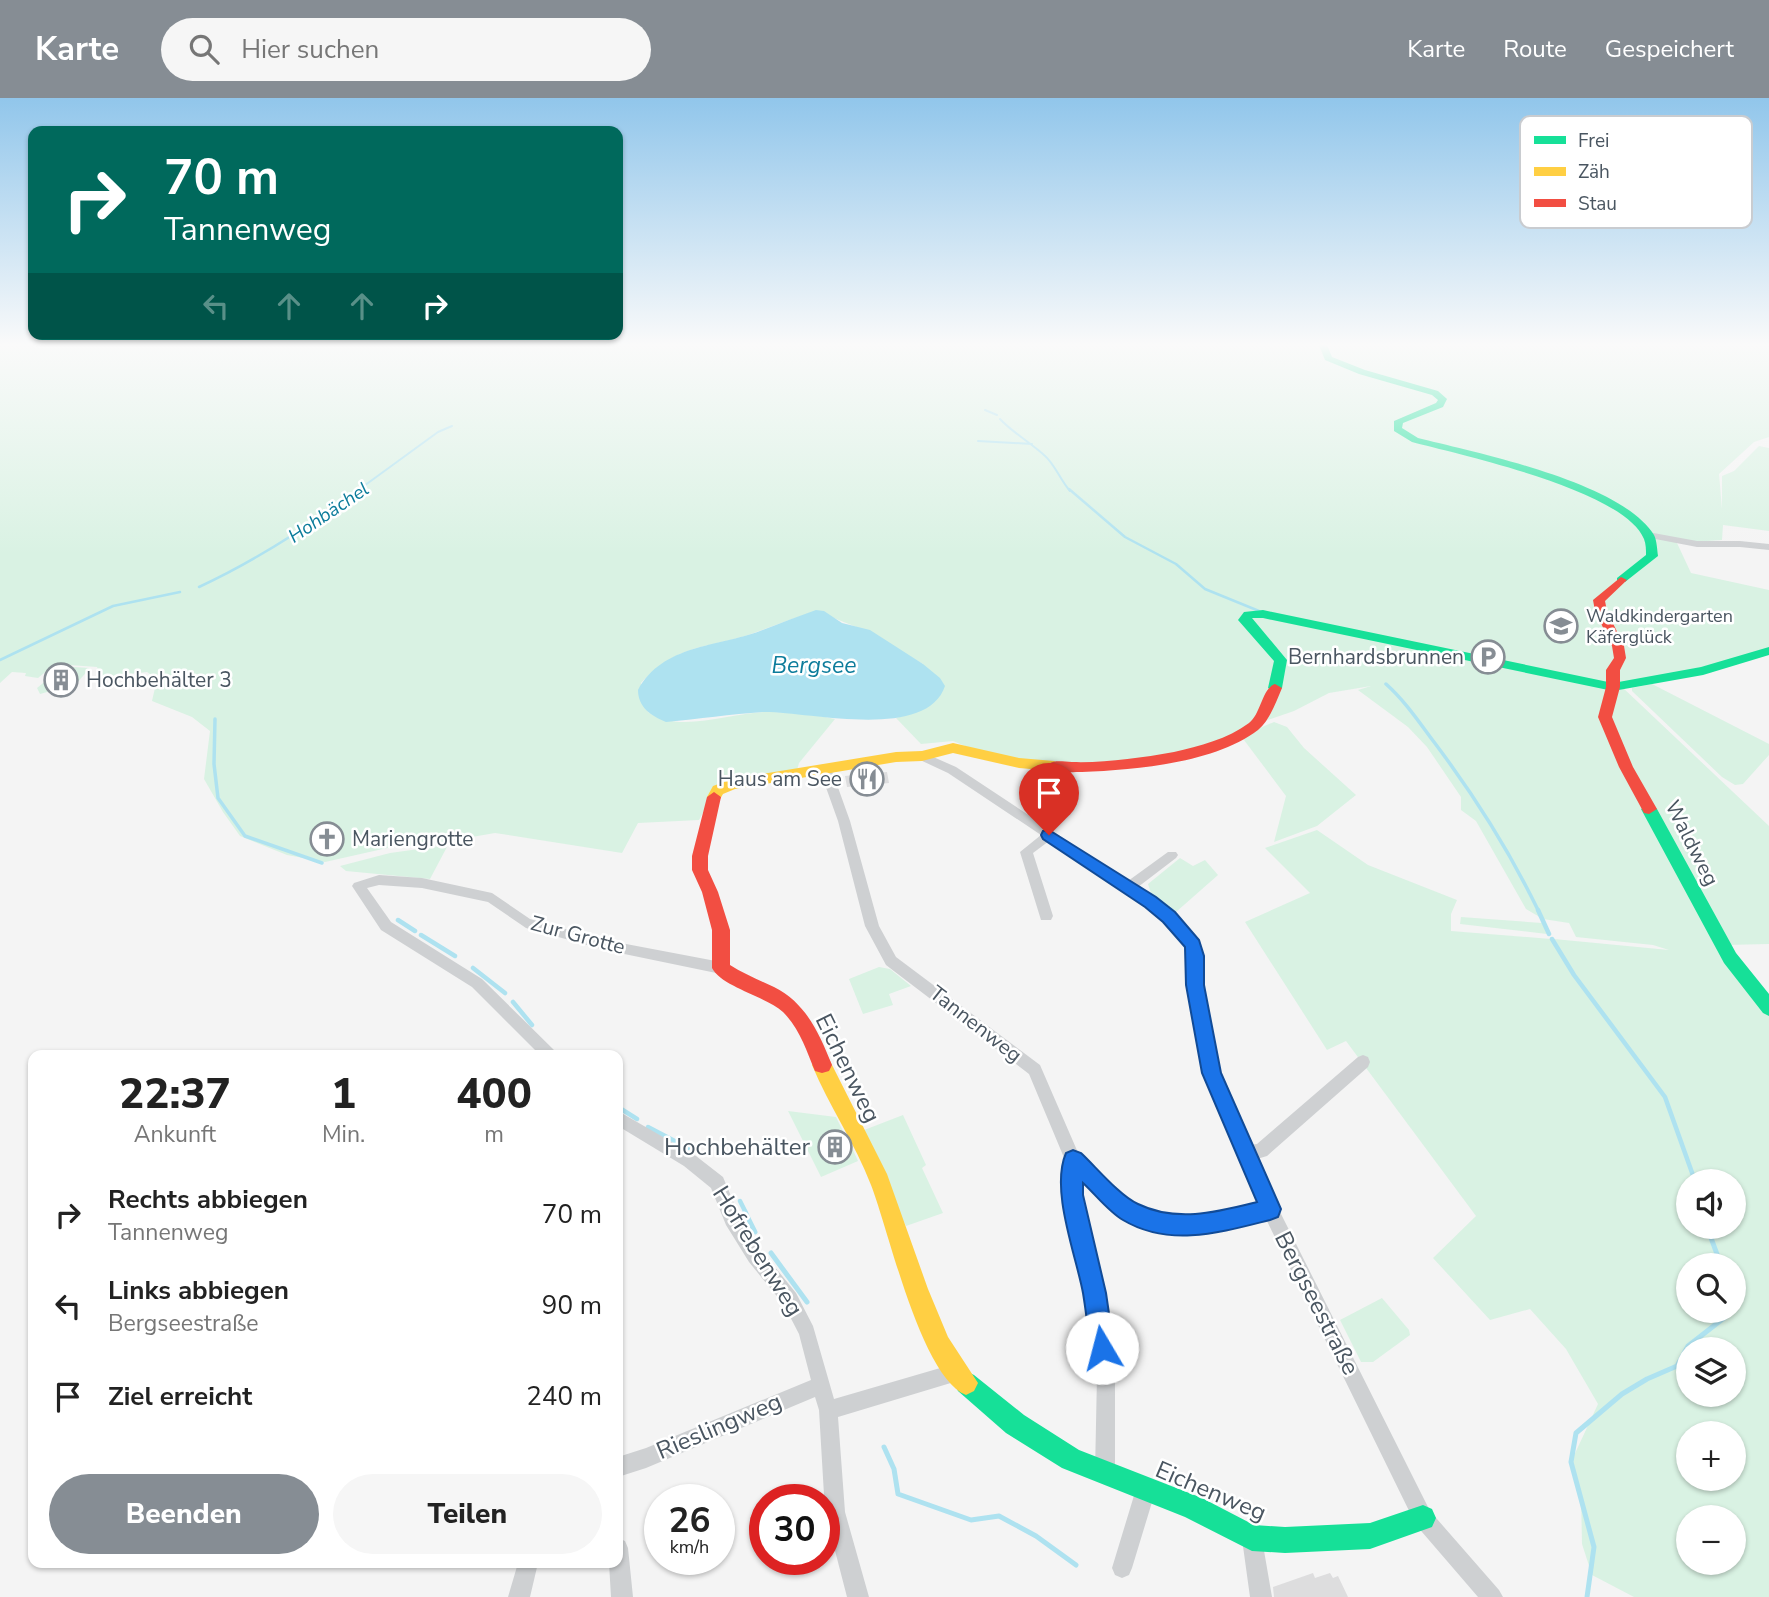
<!DOCTYPE html>
<html lang="de">
<head>
<meta charset="utf-8">
<style>
	:root { --surface:#fff; --page:#f6f6f6; --text:#222; --muted:#767676; --accent:#868d94 }
	body { margin:0; font-family:"Nunito Sans",sans-serif; background:var(--page); color:var(--text); height:100vh; display:flex; flex-direction:column; font-size:26px; white-space:nowrap }
	* { box-sizing:border-box; margin:0 }
	p { font-size:23px; color:var(--muted) }
	.icon { flex:none; width:38px; height:38px; fill:none; stroke:currentColor; stroke-width:2; stroke-linecap:round; stroke-linejoin:round }
	.map { position:relative; flex:1; overflow:hidden }
	.drawer { position:absolute; left:28px; top:952px; width:595px; height:518px; display:flex; flex-direction:column; background:var(--surface); border-radius:14px; box-shadow:0 2px 5px #0004 }
	.drawer>* { flex:none }
	.hud { position:absolute; left:28px; top:28px; width:595px; height:214px; border-radius:14px; box-shadow:0 2px 5px #0004; background:#00695c; color:#fff; overflow:hidden }
	.controls { position:absolute; left:1676px; top:1071px; display:grid; gap:14px }
	.controls a { display:grid; place-items:center; width:70px; height:70px; border-radius:50%; background:var(--surface); box-shadow:0 2px 5px #0004; font-size:35px }
	.speed { position:absolute; left:644px; top:1386px; display:flex; gap:14px; font-size:35px; font-weight:700; text-align:center }
	.speed>* { display:grid; place-content:center; width:91px; height:91px; border-radius:50%; background:var(--surface); box-shadow:0 2px 5px #0004; line-height:1 }
	.speed small { font-size:18px; font-weight:400 }
	.speed .limit { border:10px solid #d22; background:#fff; color:#111 }
	.pin { position:absolute; display:grid; place-items:center; width:60px; height:60px; color:#fff; margin:-72px -30px; border-radius:50% 50% 50% 0; rotate:-45deg; box-shadow:0 0 7px #0007 }
	.pin .icon { rotate:45deg }
	.me { position:absolute; width:77px; margin:-38px; rotate:352deg; stroke-linejoin:round; filter:drop-shadow(0 0 5px #0008) }
	.turn { display:flex; align-items:center; gap:24px; height:147px; padding:0 21px; font-size:32px }
	.turn .icon { width:91px; height:91px; stroke-width:2.5 }
	.turn b { display:block; font-size:49px; line-height:60px }
	.lanes { display:flex; align-items:center; height:66px; padding:0 21px; background:#0003; justify-content:center; gap:35px; direction:ltr }
	.lanes .off { opacity:.35 }
	.eta { display:flex; justify-content:space-evenly; align-items:center; height:119px; text-align:center }
	.eta b { font-size:42px; font-weight:800; line-height:49px }
	.action { display:flex; gap:14px; margin-top:auto; padding:14px 21px }
	.action a { flex:1; height:80px; border-radius:42px; background:var(--accent); color:#fff; font-size:28px; font-weight:800; line-height:80px; text-align:center }
	.action a+a { background:var(--page); color:var(--text) }
	ul { padding:0; list-style:none }
	li { display:flex; align-items:center; gap:21px; height:91px; padding:0 21px }
	li div { flex:1 }
	li b { display:block; font-size:26px }
	li em { font-style:normal }
	header { display:flex; align-items:center; gap:42px; box-sizing:border-box; height:98px; padding:0 35px; background:var(--accent); color:#fff }
	header strong { font-size:33px }
	nav { display:flex; gap:38px; margin-inline-start:auto; font-size:24px }
	.search { width:490px; height:63px; background:var(--page); display:flex; align-items:center; gap:18px; box-sizing:border-box; padding:0 24px; border-radius:38px; color:var(--muted); font-size:26px }
	.map>svg:first-child { display:block }
	.green { fill:#d9f2e3; fill-rule:evenodd }
	.water { fill:#aee2f0 }
	.lines { fill:none; stroke-linecap:round; stroke-linejoin:round }
	.stream-far4 { stroke:#aee2f0; stroke-width:2 }
	.stream-far3 { stroke:#aee2f0; stroke-width:2.5 }
	.stream-far2 { stroke:#aee2f0; stroke-width:3.5 }
	.stream-far1 { stroke:#aee2f0; stroke-width:4.5 }
	.stream { stroke:#aee2f0; stroke-width:5 }
	.building { fill:#ddddde }
	.street { fill:#ced0d2; fill-rule:evenodd }
	.fast { fill:#16e098; fill-rule:evenodd }
	.slow { fill:#ffcf43; fill-rule:evenodd }
	.jam { fill:#f24e42; fill-rule:evenodd }
	.route { fill:#1a73e8; stroke:#114b97; stroke-width:2 }
	.labels { text-anchor:middle; stroke-width:5; stroke-linejoin:round; paint-order:stroke }
	.far-poi-label { font-size:18px; fill:#4a5661; stroke:#fff; text-anchor:start }
	.far-water-label { font-size:19px; font-style:italic; fill:#0c7c9b; stroke:#fff }
	.poi-label { font-size:21px; fill:#4a5661; stroke:#fff; text-anchor:end }
	.street-label { font-size:21px; fill:#4a5661; stroke:#fff }
	.water-label { font-size:23px; font-style:italic; fill:#0c7c9b; stroke:#fff }
	.near-street-label { font-size:24px; fill:#4a5661; stroke:#fff }
	.near-poi-label { font-size:24px; fill:#4a5661; stroke:#fff; text-anchor:end }
	.key { fill:#fff; stroke:#c9ccd0; stroke-width:2 }
	.key-label { font-size:19px; fill:#4a5661 }
</style>
</head>
<body>
<header>
<strong>Karte</strong>
<div class="search"><svg class="icon" aria-label="search" viewBox="0 0 24 24"><circle cx="10" cy="10" r="6"/><path d="M15 15l6 6"/></svg>Hier suchen</div>
<nav><a>Karte</a><a>Route</a><a>Gespeichert</a></nav>
</header>
<div class="map">
<svg width="1769" height="1499" viewBox="0 0 1769 1499">
	<rect width="100%" height="100%" fill="#f4f4f4"/>
	<!-- green -->
	<path class="green" d="M0 247H1769V339L1754 344 1719 376 1722 411V378L1734 373 1759 348 1769 350V433L1723 427 1722 442 1677 445 1691 475 1769 492V553L1621 588 1769 728V846L1725 847 1769 910V1499H1634L1592 1477 1582 1446 1581 1396 1571 1364 1598 1306 1566 1251 1530 1211 1490 1222 1433 1160 1476 1118 1346 943 1327 952 1245 824 1310 795 1265 750 1317 732 1368 767 1457 802 1451 816V833L1551 841 1585 893 1554 841 1669 852 1653 847 1576 839 1569 825 1543 821 1526 811 1476 723 1461 712V699L1427 649 1408 629 1358 592 1371 588 1329 595 1294 613 1256 626 1226 642 1158 661 1071 670 980 654 953 643 921 646 896 620 913 615 923 566 887 545 879 538 816 513C797 519 778 526 759 533 710 552 682 542 641 585L648 614C678 636 730 615 765 614 789 614 812 616 835 621L799 665 797 672 718 687 699 722 638 725 622 755 495 735 420 748H396L325 764 287 757 240 738 223 714 204 681 210 633 192 619 152 603 157 581 147 574 101 579 97 569 55 566 38 580 25 578 26 575 12 574 0 585ZM1689 1083H1734V1129H1689ZM1689 1167H1734V1213H1689ZM1689 1251H1734V1297H1689ZM1689 1335H1734V1381H1689ZM1689 1419H1734V1465H1689Z
		M57 568 90 570 76 586 40 596 37 590 48 581 45 578Z
		M1652 586 1769 646V657L1743 686 1735 687 1722 679 1632 593V590Z
		M1274 624 1287 629 1304 650 1356 697 1317 728 1274 744 1286 698 1241 638Z
		M448 747 430 781 346 773 340 768 390 755Z
		M1180 760 1193 768 1205 762 1218 777 1176 814 1151 795 1148 786Z
		M1461 819 1542 825 1547 836 1460 826Z
		M879 869 890 871 911 888 889 896 893 907 863 916 849 881Z
		M788 1013 836 1019 844 1035 836 1040 843 1054 852 1050 858 1063 821 1079Z
		M903 1017 926 1067 922 1070 943 1115 906 1128 859 1034Z
		M1382 1200 1409 1232 1410 1237 1373 1264H1361L1340 1222Z"/>
	<!-- water -->
	<path class="water" d="M816 512 824 513 842 525 870 532 923 566 940 580 945 588C926 644 807 613 763 614 731 616 699 621 666 624 651 618 638 609 638 592 663 546 718 549 760 533 778 526 797 519 816 512Z"/>
	<g class="lines">
		<!-- stream-far4 -->
		<path class="stream-far4" d="M985 312 997 317
			M1000 321C1013 335 1030 344 1044 357 1055 366 1060 382 1070 393
			M978 343 1032 346
			M357 393 438 334 452 328"/>
		<!-- stream-far3 -->
		<path class="stream-far3" d="M1069 391 1125 439 1176 466 1205 491 1259 513
			M199 489C257 462 308 429 359 391
			M0 562 113 508 180 494"/>
		<!-- stream-far2 -->
		<path class="stream-far2" d="M1386 586C1405 603 1419 624 1434 644 1474 697 1510 754 1539 814
			M215 621 214 666 218 700 245 738 322 765"/>
		<!-- stream-far1 -->
		<path class="stream-far1" d="M1538 812 1549 836
			M398 822 415 833
			M421 837 455 858
			M1552 841 1574 877 1665 999 1695 1083
			M473 870 505 895
			M513 904 532 927
			M618 1009 637 1021
			M648 1029 688 1050
			M740 1103 746 1115"/>
		<!-- stream -->
		<path class="stream" d="M745 1114 755 1134
			M1707 1129 1721 1167
			M771 1155 807 1204
			M884 1349 894 1371 898 1396 971 1422 999 1418 1036 1438 1076 1467
			M1587 1499 1594 1449 1571 1364 1576 1335 1622 1296 1647 1281 1677 1268 1688 1248 1729 1216V1213"/>
	</g>
	<!-- building -->
	<path class="building" d="M887 674 889 685 847 689 845 678Z
		M1313 1475 1315 1480 1330 1475 1333 1480 1338 1478 1348 1499H1274L1273 1489Z"/>
	<g class="lines">
		<!-- street -->
		<path class="street" d="M1648 434 1697 443H1740L1769 446V452L1740 449H1697L1645 439 1644 437Z
			M922 654 956 669 1128 783 1168 754H1176L1178 757 1176 760 1138 789 1155 800 1190 831 1203 857 1202 887 1219 975 1250 1047 1257 1046 1358 959 1363 957 1368 959 1370 964 1368 969 1267 1058 1257 1061 1276 1106 1430 1413 1499 1492 1503 1499H1478L1416 1427 1266 1121 1206 1135 1167 1134 1124 1120 1081 1080 1080 1097 1103 1195 1115 1277V1375L1112 1382 1105 1385 1098 1382 1095 1375 1097 1277 1085 1195 1064 1097 1065 1062 1029 976 886 867 865 828 838 723 819 670 821 667 825 666 831 670 850 723 879 828 896 859 1040 967 1079 1057 1135 1107 1167 1118 1206 1119 1259 1106 1205 975 1188 887 1189 857 1180 839 1145 808 1049 743 1033 755 1053 818 1051 822H1041L1020 754 1041 737 948 675 918 661 916 658Z
			M379 777 422 780 492 795 530 821 605 842 721 864 726 866 728 870 726 874 721 876 605 852 526 830 488 804 422 790 379 787 367 790 391 824 482 881 554 952 556 957H540L472 889 381 832 352 788 354 785Z
			M618 1013 696 1058 723 1079 738 1115 761 1152 796 1195 813 1228 834 1301 954 1266 961 1268 963 1275 961 1282 954 1284 838 1319 845 1414 869 1499H847L825 1414 819 1312 815 1299 646 1370 618 1379V1359L646 1350 811 1282 799 1236 784 1207 749 1164 726 1127 711 1090 684 1068 618 1028Z
			M1146 1381 1153 1384 1156 1391 1132 1470 1129 1477 1122 1480 1115 1477 1112 1470 1136 1391 1139 1384Z
			M1252 1431 1259 1434 1262 1441 1272 1499H1250L1242 1441 1245 1434Z
			M618 1440 625 1443 628 1450 633 1499H611L609 1465H618Z
			M518 1465H538L530 1499H508Z"/>
		<!-- fast -->
		<path class="fast" d="M1319 247H1327L1332 259 1365 272 1438 293 1447 301 1443 309 1403 325 1402 330 1418 340C1478 355 1621 384 1654 437 1657 443 1657 451 1658 458L1625 484H1617V480L1646 457C1646 452 1646 446 1644 441 1624 392 1461 357 1412 344L1394 333V323L1436 305 1438 302 1432 297 1359 276 1325 262Z
			M1263 512 1613 585 1701 569 1769 549V557L1703 577 1613 593 1263 520H1252L1287 562 1282 590 1275 594 1268 590 1274 563 1238 522 1244 514Z
			M1649 706 1657 711 1736 855 1769 896V918L1763 915 1724 865 1641 711Z
			M966 1273 974 1277 1024 1317 1079 1352 1202 1400 1254 1427 1285 1429 1370 1425 1423 1407 1432 1411 1436 1420 1432 1429 1370 1451 1285 1455 1252 1453 1185 1419 1062 1370 1006 1335 958 1293 954 1285 958 1277Z"/>
		<!-- slow -->
		<path class="slow" d="M953 645 1019 660 1054 663 1061 668 1054 673 1019 670 953 655 922 663 896 664 735 691 723 696 719 703 714 704 707 699 713 688 732 681 896 654 922 653Z
			M822 959 829 961 887 1076 928 1191 948 1239 978 1285 974 1293 966 1297C921 1279 889 1133 871 1087 855 1045 829 1008 812 967L815 961Z"/>
		<!-- jam -->
		<path class="jam" d="M1621 479 1627 482 1605 503 1607 513 1624 548 1626 560 1620 572V589L1612 619 1633 669 1657 711 1649 716 1644 715 1619 669 1598 619 1606 589V572L1614 560 1612 548 1595 513 1593 502Z
			M1275 586 1282 590C1276 604 1270 622 1258 632 1215 665 1135 672 1082 674 1071 674 1054 676 1047 668 1053 661 1062 664 1072 664 1106 665 1140 660 1174 654 1199 648 1228 641 1249 625 1261 616 1262 590 1275 586Z
			M714 694 721 699 708 758V772L718 794 730 832V867C744 876 759 882 774 889 806 905 819 935 832 967L829 973 822 975 815 973C806 952 800 931 783 914 765 898 722 889 712 870V832L702 794 692 772V758L707 699Z"/>
	</g>
	<!-- sky -->
	<linearGradient id="sky" x2="0" y2="1"><stop stop-color="#91c6eb"/><stop offset="0.54" stop-color="#fafafa"/><stop offset="1" stop-color="#fafafa" stop-opacity="0"/></linearGradient>
	<rect width="1769" height="457" fill="url(#sky)"/>
	<!-- route -->
	<path class="route" d="M1049 732 1156 799 1175 814 1199 842 1204 858V887L1221 975 1281 1111 1278 1119 1270 1122C1222 1134 1170 1150 1123 1122 1109 1114 1096 1097 1083 1085V1097L1106 1195 1114 1250 1110 1258 1102 1261 1093 1258 1090 1250C1088 1231 1086 1213 1083 1195 1076 1157 1050 1092 1066 1055L1073 1052 1081 1055C1096 1069 1120 1098 1138 1106 1177 1125 1217 1114 1257 1104L1202 975 1186 887 1185 849 1163 824 1145 809 1043 741 1041 737 1043 733Z"/>
	<!-- icons -->
	<defs>
		<symbol id="school-ring" viewBox="-11 -11 22 22"><circle r="9.5" fill="#fff" stroke="#868d94" stroke-width="1.5"/><path d="M0-5L7-2L0 1L-7-2ZM-4 1L0 2.5L4 1V4Q0 6-4 4Z" fill="#868d94"/></symbol>
		<symbol id="parking-ring" viewBox="-11 -11 22 22"><circle r="9.5" fill="#fff" stroke="#868d94" stroke-width="1.5"/><path d="M-3.5-5.5H1a3.5 3.5 0 0 1 0 7H-1V5.5H-3.5ZM-1-3.4V-.6H.8a1.4 1.4 0 0 0 0-2.8Z" fill="#868d94"/></symbol>
		<symbol id="building-ring" viewBox="-11 -11 22 22"><circle r="9.5" fill="#fff" stroke="#868d94" stroke-width="1.5"/><path d="M-4-6H4V6H1V3H-1V6H-4ZM-2.5-4.3h1.7v1.8h-1.7ZM.8-4.3h1.7v1.8H.8ZM-2.5-1h1.7V.8h-1.7ZM.8-1h1.7V.8H.8Z" fill="#868d94"/></symbol>
		<symbol id="restaurant-ring" viewBox="-11 -11 22 22"><circle r="9.5" fill="#fff" stroke="#868d94" stroke-width="1.5"/><path d="M-5-6h1v4h1v-4h1v4h1v-4h1v5L-1.5 .5V6h-2V.5L-5-1ZM5-6V6H3V1.5H1.5Q1.5-4 5-6Z" fill="#868d94"/></symbol>
		<symbol id="church-ring" viewBox="-11 -11 22 22"><circle r="9.5" fill="#fff" stroke="#868d94" stroke-width="1.5"/><path d="M-1.2-6h2.4v3.5h3.3v2.4h-3.3V6h-2.4V-.1h-3.3v-2.4h3.3Z" fill="#868d94"/></symbol>
	</defs>
	<g fill-rule="evenodd">
		<use href="#school-ring" x="1542" y="509" width="38" height="38"/>
		<use href="#parking-ring" x="1469" y="540" width="38" height="38"/>
		<use href="#building-ring" x="42" y="563" width="38" height="38"/>
		<use href="#restaurant-ring" x="848" y="662" width="38" height="38"/>
		<use href="#church-ring" x="308" y="722" width="38" height="38"/>
		<use href="#building-ring" x="816" y="1030" width="38" height="38"/>
	</g>
	<g class="labels">
		<!-- far-poi labels -->
		<g class="far-poi-label">
			<text x="1586" y="524">Waldkindergarten<tspan x="1586" dy="21">Käferglück</tspan></text>
		</g>
		<!-- far-water labels -->
		<g class="far-water-label">
			<text transform="translate(328 414) rotate(-34)" y="7">Hohbächel</text>
		</g>
		<!-- poi labels -->
		<g class="poi-label">
			<text x="1464" y="566">Bernhardsbrunnen</text>
			<text x="86" y="589" text-anchor="start">Hochbehälter 3</text>
			<text x="842" y="688">Haus am See</text>
			<text x="352" y="748" text-anchor="start">Mariengrotte</text>
		</g>
		<!-- street labels -->
		<g class="street-label">
			<text transform="translate(1692 745) rotate(63)" y="7">Waldweg</text>
			<text transform="translate(578 837) rotate(15)" y="7">Zur Grotte</text>
			<text transform="translate(976 926) rotate(38)" y="7">Tannenweg</text>
		</g>
		<!-- water labels -->
		<g class="water-label">
			<text x="814" y="575">Bergsee</text>
		</g>
		<!-- near-street labels -->
		<g class="near-street-label">
			<text transform="translate(848 970) rotate(64)" y="8">Eichenweg</text>
			<text transform="translate(758 1153) rotate(58)" y="8">Hofrebenweg</text>
			<text transform="translate(1317 1205) rotate(63)" y="8">Bergseestraße</text>
			<text transform="translate(719 1328) rotate(-23)" y="8">Rieslingweg</text>
			<text transform="translate(1211 1393) rotate(23)" y="8">Eichenweg</text>
		</g>
		<!-- near-poi labels -->
		<g class="near-poi-label">
			<text x="810" y="1057">Hochbehälter</text>
		</g>
	</g>
	<!-- legend -->
	<rect x="1520" y="18" width="232" height="112" rx="10" class="key"/>
	<rect x="1534" y="38" width="32" height="8" fill="#16e098"/>
	<rect x="1534" y="69" width="32" height="9" fill="#ffcf43"/>
	<rect x="1534" y="101" width="32" height="8" fill="#f24e42"/>
	<g class="key-label">
		<text x="1578" y="49">Frei</text>
		<text x="1578" y="80">Zäh</text>
		<text x="1578" y="112">Stau</text>
	</g>
</svg>
<div class="controls">
<a><svg class="icon" aria-label="sound" viewBox="0 0 24 24"><path d="M4 9h4l5-4v14l-5-4H4zM17 9q2 3 0 6"/></svg></a>
<a><svg class="icon" aria-label="search" viewBox="0 0 24 24"><circle cx="10" cy="10" r="6"/><path d="M15 15l6 6"/></svg></a>
<a><svg class="icon" aria-label="layers" viewBox="0 0 24 24"><path d="M12 4l9 5-9 5-9-5zM3 14l9 5 9-5"/></svg></a>
<a>+</a>
<a>−</a>
</div>
<div class="speed"><div>26<small>km/h</small></div><div class="limit">30</div></div>
<div class="pin" style="left:1049px;top:737px;background:#d93025"><svg class="icon" aria-label="arrive" viewBox="0 0 24 24"><path d="M6 21V4h12l-3 4 3 4H6"/></svg></div>
<svg class="me" style="left:1102px;top:1250px" viewBox="-20 -20 40 40"><circle r="19" fill="#fff"/><path d="M0-13L10 11 0 6-10 11z" fill="#1a73e8"/></svg>
<div class="hud">
<div class="turn"><svg class="icon" aria-label="right" viewBox="0 0 24 24"><path d="M7 20v-9h11M14 6l5 5-5 5"/></svg><div><b>70 m</b>Tannenweg</div></div>
<div class="lanes"><svg class="icon off" aria-label="left" viewBox="0 0 24 24"><path d="M17 20v-9H6M10 6l-5 5 5 5"/></svg><svg class="icon off" aria-label="ahead" viewBox="0 0 24 24"><path d="M12 20V5M6 11l6-6 6 6"/></svg><svg class="icon off" aria-label="ahead" viewBox="0 0 24 24"><path d="M12 20V5M6 11l6-6 6 6"/></svg><svg class="icon" aria-label="right" viewBox="0 0 24 24"><path d="M7 20v-9h11M14 6l5 5-5 5"/></svg></div>
</div>
<section class="drawer">
<div class="eta">
<div><b>22:37</b><p>Ankunft</p></div>
<div><b>1</b><p>Min.</p></div>
<div><b>400</b><p>m</p></div>
</div>
<ul>
<li><svg class="icon" aria-label="right" viewBox="0 0 24 24"><path d="M7 20v-9h11M14 6l5 5-5 5"/></svg><div><b>Rechts abbiegen</b><p>Tannenweg</p></div><em>70 m</em></li>
<li><svg class="icon" aria-label="left" viewBox="0 0 24 24"><path d="M17 20v-9H6M10 6l-5 5 5 5"/></svg><div><b>Links abbiegen</b><p>Bergseestraße</p></div><em>90 m</em></li>
<li><svg class="icon" aria-label="arrive" viewBox="0 0 24 24"><path d="M6 21V4h12l-3 4 3 4H6"/></svg><div><b>Ziel erreicht</b></div><em>240 m</em></li>
</ul>
<div class="action"><a>Beenden</a><a>Teilen</a></div>
</section>
</div>
</body>
</html>
